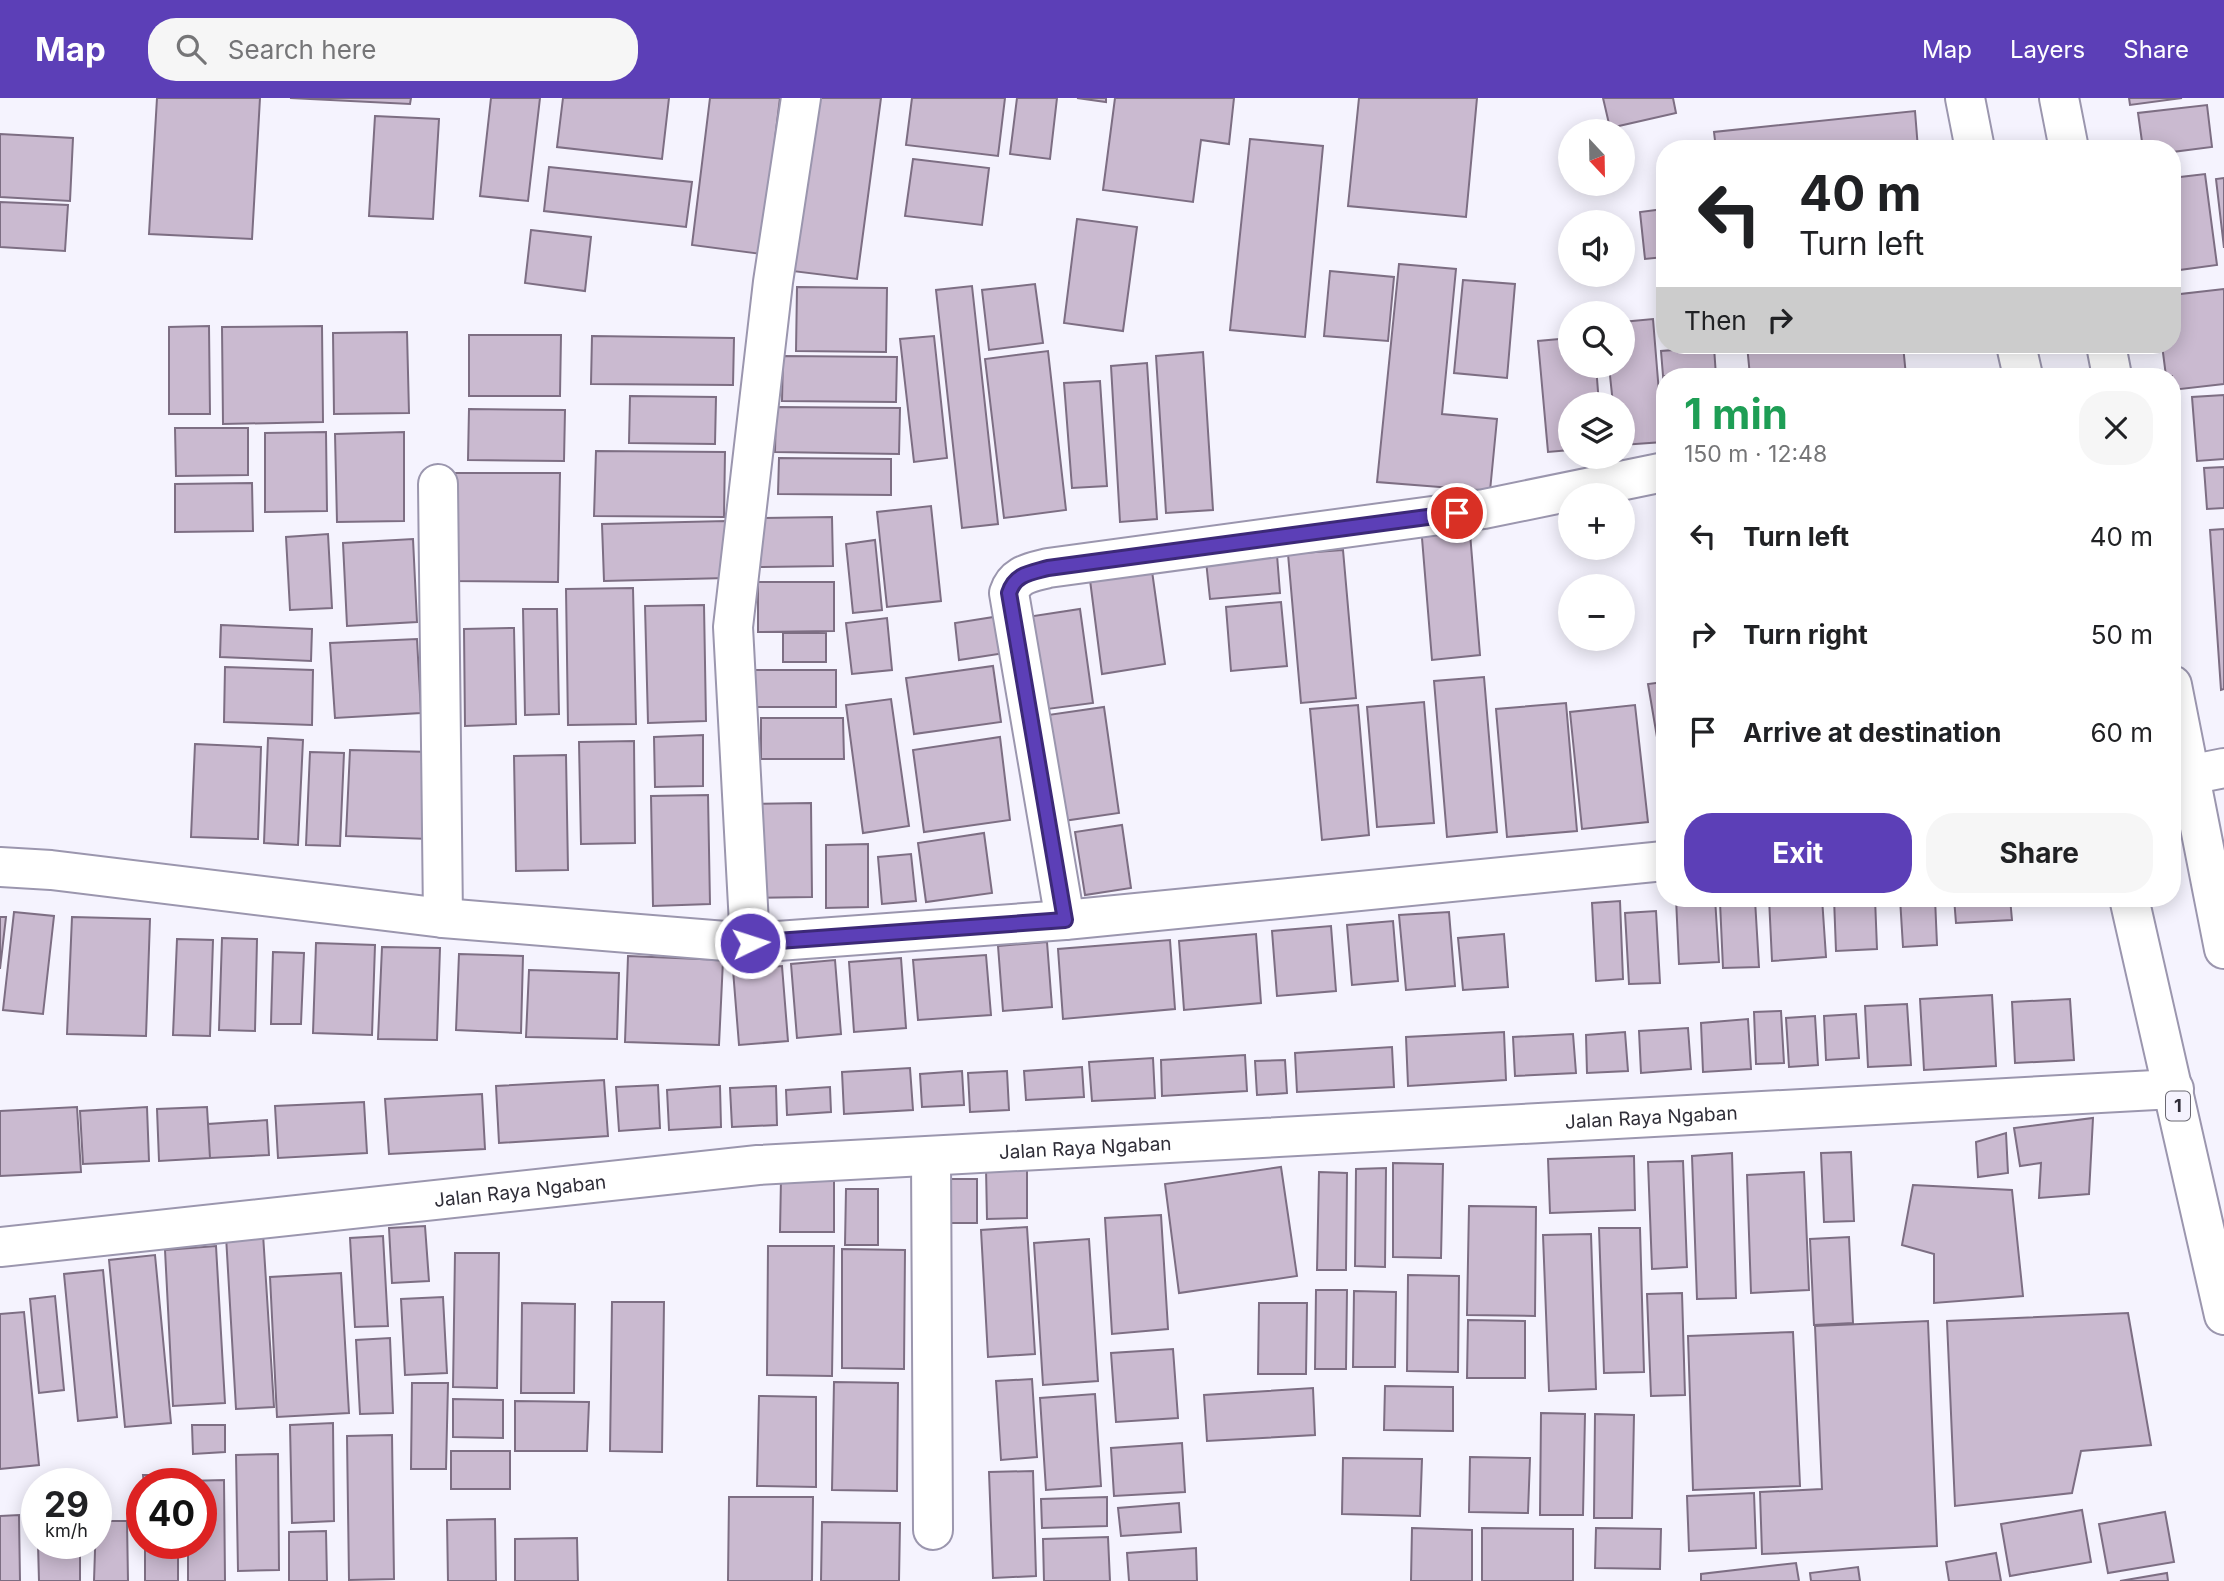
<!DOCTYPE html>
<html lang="en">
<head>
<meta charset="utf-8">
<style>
	:root { --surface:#fff; --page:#f6f6f6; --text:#202124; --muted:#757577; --accent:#5c3fb7 }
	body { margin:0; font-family:Inter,sans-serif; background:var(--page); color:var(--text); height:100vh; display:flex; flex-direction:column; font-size:26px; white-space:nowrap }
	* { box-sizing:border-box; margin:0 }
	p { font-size:23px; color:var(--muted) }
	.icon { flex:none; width:38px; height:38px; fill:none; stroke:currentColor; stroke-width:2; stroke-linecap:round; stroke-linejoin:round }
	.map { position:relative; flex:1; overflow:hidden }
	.drawer { position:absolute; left:1656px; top:270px; width:525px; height:539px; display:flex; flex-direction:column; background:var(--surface); border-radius:28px; box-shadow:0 4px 18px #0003 }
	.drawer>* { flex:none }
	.banner { position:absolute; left:1656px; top:42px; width:525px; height:214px; border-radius:28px; box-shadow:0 4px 18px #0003; background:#fff; color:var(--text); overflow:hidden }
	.needle { width:46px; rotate:158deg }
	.tools { position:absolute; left:1558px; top:21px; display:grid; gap:14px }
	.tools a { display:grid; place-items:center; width:77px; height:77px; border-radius:50%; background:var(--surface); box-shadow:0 4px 18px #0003; font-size:35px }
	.speed { position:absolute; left:21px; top:1370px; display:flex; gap:14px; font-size:35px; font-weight:700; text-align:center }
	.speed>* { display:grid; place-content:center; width:91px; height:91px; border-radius:50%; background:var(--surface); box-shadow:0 4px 18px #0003; line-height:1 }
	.speed small { font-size:18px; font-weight:400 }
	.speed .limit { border:10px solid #d22; background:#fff; color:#111 }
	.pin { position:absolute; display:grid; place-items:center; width:60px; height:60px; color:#fff; margin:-30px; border:4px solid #fff; border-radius:50%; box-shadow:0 2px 7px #0007 }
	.me { position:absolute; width:77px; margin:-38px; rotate:86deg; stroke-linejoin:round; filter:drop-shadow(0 0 5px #0008) }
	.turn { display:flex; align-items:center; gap:24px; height:147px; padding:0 28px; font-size:32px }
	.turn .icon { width:91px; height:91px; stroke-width:2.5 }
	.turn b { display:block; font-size:49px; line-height:60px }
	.then { display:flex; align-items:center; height:66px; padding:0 28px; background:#0003; gap:14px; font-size:26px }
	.round { display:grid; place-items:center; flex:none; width:74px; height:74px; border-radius:28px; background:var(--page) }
	.headline { display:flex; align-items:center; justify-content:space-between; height:119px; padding:0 28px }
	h1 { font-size:42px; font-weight:700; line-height:52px; color:#1e9e55 }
	.action { display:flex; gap:14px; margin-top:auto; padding:14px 28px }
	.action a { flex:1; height:80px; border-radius:28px; background:var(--accent); color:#fff; font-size:28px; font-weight:700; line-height:80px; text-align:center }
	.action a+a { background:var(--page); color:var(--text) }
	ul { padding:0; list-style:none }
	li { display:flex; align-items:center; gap:21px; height:98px; padding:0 28px }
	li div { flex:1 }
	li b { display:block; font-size:26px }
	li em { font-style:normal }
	header { display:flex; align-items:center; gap:42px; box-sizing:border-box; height:98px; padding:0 35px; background:var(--accent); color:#fff }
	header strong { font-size:33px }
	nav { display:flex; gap:38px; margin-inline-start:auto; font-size:24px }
	.search { width:490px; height:63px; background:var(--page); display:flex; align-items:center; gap:18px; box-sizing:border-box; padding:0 24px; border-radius:28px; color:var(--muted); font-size:26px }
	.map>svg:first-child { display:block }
	.building { fill:#cabad0; stroke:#7d6e83; stroke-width:2 }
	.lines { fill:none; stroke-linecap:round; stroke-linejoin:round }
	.minor-casing { stroke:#9b96ae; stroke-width:42 }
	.highway-casing { stroke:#9b96ae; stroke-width:42 }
	.minor { stroke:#fff; stroke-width:38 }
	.highway { stroke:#fff; stroke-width:38 }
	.route-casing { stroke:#3c2977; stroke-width:18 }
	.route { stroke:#5c3fb7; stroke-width:12 }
	.labels { text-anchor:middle; stroke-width:5; stroke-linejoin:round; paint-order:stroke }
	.shield { fill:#f5f3fe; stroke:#6b6973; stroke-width:2 }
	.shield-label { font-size:18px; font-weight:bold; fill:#302e38 }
	.street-label { font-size:19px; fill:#302e38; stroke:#f5f3fe }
</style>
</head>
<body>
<header>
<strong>Map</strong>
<div class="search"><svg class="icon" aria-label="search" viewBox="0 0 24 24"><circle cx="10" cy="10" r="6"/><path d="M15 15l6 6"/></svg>Search here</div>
<nav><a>Map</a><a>Layers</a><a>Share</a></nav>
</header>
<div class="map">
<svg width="2224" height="1483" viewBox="0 0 2224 1483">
	<rect width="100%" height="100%" fill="#f5f3fe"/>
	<!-- building -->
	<path class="building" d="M157 0H260L252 141 149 136Z
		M290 0H411L410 6Z
		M491 0H540L528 103 480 98Z
		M563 0H669L662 61 557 49Z
		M710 0H780L761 156 692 147Z
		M806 0H881L857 181 784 172Z
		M912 0H1005L998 58 906 47Z
		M1017 0H1057L1050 61 1010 56Z
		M1077 0H1106V4Z
		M1115 0H1234L1229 46 1201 42 1193 104 1103 92Z
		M1359 0H1477L1466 119 1348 108Z
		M1603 0H1673L1676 15 1610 30Z
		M2129 0H2182L2130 7Z
		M2207 7 2212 49 2172 54V51H2143L2138 15Z
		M1915 13 1918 51H1716L1714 34Z
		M375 18 439 21 433 121 369 118Z
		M0 36 73 40 70 103 0 99Z
		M1250 41 1323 48 1305 239 1230 232Z
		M913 61 989 70 982 127 905 118Z
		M549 69 692 84 686 129 544 113Z
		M2205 76 2217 167 2172 173V80Z
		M2224 80V150L2216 81Z
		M0 104 68 107 65 153 0 149Z
		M1664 111V159L1645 161 1640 114Z
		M1077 121 1137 129 1123 233 1064 225Z
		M531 132 591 139 585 193 525 185Z
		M1399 166 1456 171 1442 316 1497 321 1490 393 1377 384Z
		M1330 173 1394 179 1388 243 1324 238Z
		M1463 182 1515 186 1507 280 1454 275Z
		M1035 186 1043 245 989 252 982 192Z
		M972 188 998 426 962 430 936 192Z
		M797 189 887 190 886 254 796 253Z
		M2224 191V286L2172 292V278H2166L2162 247H2172V197Z
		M1653 221 1663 344 1622 347V306H1613L1609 268H1622V224Z
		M209 228 210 316H169V229Z
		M322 228 323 324 223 326 222 229Z
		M407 234 409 315 334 316 333 235Z
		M469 237H561L560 298H469Z
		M592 238 734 240 733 287 591 286Z
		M934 238 947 360 914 364 900 241Z
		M1570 240V268H1596L1599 306H1570V352L1548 354 1538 243Z
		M1747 247H1903L1906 278H1750Z
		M1714 249 1716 278H1664V290L1661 253Z
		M1048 253 1066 412 1004 420 985 261Z
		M1203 254 1213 412 1166 415 1156 258Z
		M783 258 897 259 896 304 782 303Z
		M1147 265 1157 421 1120 424 1111 268Z
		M1100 283 1107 388 1072 390 1064 285Z
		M2224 297V361L2197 363 2192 299Z
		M630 298 716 299 715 346 629 345Z
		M776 309 900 310 899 356 775 354Z
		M469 311 565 312 564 363 468 362Z
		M175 330H248V377L176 378Z
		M326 334 327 413 265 414V335Z
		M404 334V423L337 424 335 336Z
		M596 353 725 354 724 419 594 418Z
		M779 360 891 361V397L778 396Z
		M2224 369V410L2207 411 2204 370Z
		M450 375H560L558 484 449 483Z
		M252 385 253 433 175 434V386Z
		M931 408 941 503 887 509 877 414Z
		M832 419 833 468 760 469V420Z
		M726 423 727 480 604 483 602 426Z
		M1469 423 1480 557 1432 562 1421 428Z
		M2224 431V591L2221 592 2210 432Z
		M328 436 332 510 290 512 286 439Z
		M413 441 417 524 347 528 343 445Z
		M875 442 882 512 853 515 846 446Z
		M1343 452 1356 600 1301 605 1288 456Z
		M1277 457 1280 495 1210 501 1206 463Z
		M1152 473 1165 566 1102 576 1090 482Z
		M758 484H834V533L758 534Z
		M633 490 636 626 568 627 566 491Z
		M1281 504 1287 568 1231 573 1226 509Z
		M704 507 706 623 648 625 645 508Z
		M523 511H557L559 616 525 617Z
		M1080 511 1093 605 1040 612 1027 519Z
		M1000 518 1005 555 959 562 955 525Z
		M887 520 892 572 852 576 846 525Z
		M221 527 312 531 311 563 220 559Z
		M514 530 516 626 465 628 464 531Z
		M783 535H826V564H783Z
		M417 541 421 615 335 620 330 545Z
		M993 568 1001 624 914 636 906 580Z
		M225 569 313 572 312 627 224 624Z
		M754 572H836V609H754Z
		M1484 579 1497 734 1447 739 1434 583Z
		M1664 584V638L1657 639 1648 586Z
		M891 601 909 728 863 735 846 607Z
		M1424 604 1434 725 1377 729 1367 609Z
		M1566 605 1577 733 1507 739 1496 611Z
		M1358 607 1369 737 1322 742 1310 611Z
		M1635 607 1648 724 1582 731 1570 614Z
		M1104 609 1119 715 1063 723 1048 617Z
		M761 620H843L844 661H761Z
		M703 637V688L655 689 654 639Z
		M1000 639 1010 722 924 734 913 652Z
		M268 640 303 642 298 747 264 745Z
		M634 643 635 745 581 746 579 644Z
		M195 646 261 649 258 741 191 739Z
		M350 652 432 654 429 741 346 738Z
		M310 654 344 655 340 748 306 747Z
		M566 657 568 772 516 773 514 658Z
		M708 697 710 806 653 808 651 698Z
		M811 705 812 799 752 800 751 706Z
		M1122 727 1131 790 1085 797 1075 734Z
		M984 735 992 795 926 804 918 745Z
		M868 746V809L826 810V747Z
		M911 756 916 803 882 806 878 759Z
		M1676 800H1715L1719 864 1679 866Z
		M1769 800H1822L1826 859 1772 863Z
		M1834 800H1875L1877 851 1836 853Z
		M1900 800H1935L1937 847 1903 849Z
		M1954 800H2010L2012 822 1956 825Z
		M1755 802 1759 869 1723 870 1720 804Z
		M1620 803 1623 881 1596 883 1592 805Z
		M1656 813 1660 885 1629 886 1625 815Z
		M14 814 54 818 43 916 3 912Z
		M1449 814 1455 888 1406 892 1399 817Z
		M0 819H6L0 871Z
		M72 819 150 821 146 938 67 936Z
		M1393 823 1398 883 1352 887 1347 827Z
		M1331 828 1336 893 1277 898 1272 833Z
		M1256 836 1261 905 1184 912 1179 843Z
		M1504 836 1508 889 1463 892 1458 840Z
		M222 840 257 841 255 933 219 932Z
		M177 841 213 842 210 938 173 937Z
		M1170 842 1175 911 1063 921 1058 851Z
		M1047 844 1052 909 1003 913 998 848Z
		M316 845 375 847 372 937 313 935Z
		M382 849 440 850 437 942 378 941Z
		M273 854 304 855 301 926H271Z
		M459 856 523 858 521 935 456 932Z
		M986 857 991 917 918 922 913 862Z
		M628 858 723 862 719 947 625 944Z
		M901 860 906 930 854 934 849 864Z
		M835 862 841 936 797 940 791 866Z
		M782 868 788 943 739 947 733 872Z
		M529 872 619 875 617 941 526 939Z
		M1992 897 1996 968 1924 972 1920 901Z
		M2070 901 2074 962 2015 965 2012 904Z
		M1907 906 1911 967 1868 969 1865 908Z
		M1781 913 1784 965 1756 966 1754 914Z
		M1856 916 1859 960 1826 962 1824 918Z
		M1815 918 1818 967 1789 969 1786 920Z
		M1748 921 1751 971 1703 974 1701 925Z
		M1688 930 1691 971 1641 975 1639 933Z
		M1504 934 1506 982 1408 988 1406 939Z
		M1625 934 1628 973 1587 975 1586 937Z
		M1573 936 1576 975 1515 978 1513 939Z
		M1392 949 1394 989 1297 994 1295 955Z
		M1245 957 1247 993 1162 998 1161 962Z
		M1153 960 1155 1000 1092 1003 1089 964Z
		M1285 962 1287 995 1257 997 1255 963Z
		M1082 969 1084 999 1026 1002 1024 973Z
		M910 970 913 1012 844 1016 842 974Z
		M962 973 964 1007 922 1009 920 976Z
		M1007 973 1009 1012 970 1014 968 975Z
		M604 982 608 1038 499 1045 496 988Z
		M658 987 660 1030 619 1033 616 989Z
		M720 988 721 1029 669 1032 667 992Z
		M776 988 777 1027 732 1029 730 990Z
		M830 989 831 1014 787 1017 786 992Z
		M482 996 485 1051 389 1056 385 1001Z
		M364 1004 367 1055 278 1060 275 1008Z
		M77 1009 81 1074 0 1078V1013Z
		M147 1009 149 1063 83 1066 80 1013Z
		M207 1009 210 1060 159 1063 157 1011Z
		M2093 1020 2089 1096 2039 1100 2041 1065 2020 1068 2014 1030Z
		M267 1022 269 1057 210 1060 208 1026Z
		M2006 1035 2008 1075 1978 1079 1976 1044Z
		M1851 1054 1854 1123 1824 1124 1821 1055Z
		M1732 1055 1736 1200 1697 1201 1692 1058Z
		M1634 1058 1635 1112 1550 1115 1548 1061Z
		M1683 1063 1687 1169 1652 1171 1648 1064Z
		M1393 1065 1443 1066 1441 1160 1393 1159Z
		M1027 1069V1120L987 1121 986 1070Z
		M1281 1069 1297 1178 1179 1195 1165 1086Z
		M1386 1070 1385 1169 1355 1168 1356 1071Z
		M1319 1074 1347 1075 1346 1172H1317Z
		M1804 1074 1809 1192 1751 1195 1747 1077Z
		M781 1080 834 1081V1134H780Z
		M945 1081H977V1125H946Z
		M1913 1087 2012 1092 2023 1198 1934 1205V1156L1902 1147Z
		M846 1091H878V1147H845Z
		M1469 1108 1536 1109 1535 1218 1467 1217Z
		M1161 1117 1168 1231 1112 1236 1105 1120Z
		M425 1128 429 1183 392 1185 389 1130Z
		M1027 1129 1035 1256 988 1259 981 1132Z
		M1599 1130H1640L1644 1274 1604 1275Z
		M263 1136 274 1309 236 1311 226 1138Z
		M1591 1136 1596 1291 1549 1293 1543 1137Z
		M383 1138 388 1228 355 1229 350 1140Z
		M1849 1139 1853 1225 1814 1227 1810 1141Z
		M1089 1141 1098 1283 1043 1287 1034 1145Z
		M216 1148 225 1305 173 1308 165 1152Z
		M768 1148H834L832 1278 767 1277Z
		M842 1151 905 1152 904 1271 842 1270Z
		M455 1155H499L497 1290 453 1289Z
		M155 1157 171 1325 125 1329 109 1162Z
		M103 1172 117 1319 78 1323 64 1176Z
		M341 1175 349 1315 277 1319 270 1179Z
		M1408 1177 1459 1178 1458 1274 1407 1273Z
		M1316 1192H1347L1346 1271H1315Z
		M1354 1193 1396 1194 1395 1269H1353Z
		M1682 1195 1685 1297 1651 1298 1647 1196Z
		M55 1198 64 1292 39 1295 30 1201Z
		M443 1199 447 1275 405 1277 401 1201Z
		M612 1204H664L662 1354 610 1353Z
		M522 1205 575 1206 574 1295H521Z
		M1259 1205H1307L1306 1276H1258Z
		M24 1214 39 1367 0 1371V1216Z
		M2128 1215 2151 1347 2081 1353 2072 1395 1955 1408 1947 1223Z
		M1468 1222 1525 1223V1280H1467Z
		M1928 1223 1937 1448 1762 1456 1760 1394 1822 1391 1815 1228Z
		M1793 1234 1800 1388 1693 1392 1688 1238Z
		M390 1240 393 1315 360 1316 356 1242Z
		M1173 1251 1178 1320 1116 1324 1111 1255Z
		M1032 1281 1037 1359 1001 1362 996 1283Z
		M834 1284 898 1285 897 1393 832 1392Z
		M412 1285H448L446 1371H411Z
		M1385 1288 1453 1289V1333L1384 1332Z
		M1313 1290 1315 1337 1207 1343 1204 1297Z
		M1095 1296 1101 1388 1046 1392 1040 1300Z
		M759 1298 816 1299V1389L757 1388Z
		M453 1301 503 1302V1340L453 1339Z
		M515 1303 589 1304 587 1353H515Z
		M1541 1315 1585 1316 1583 1417H1540Z
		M1595 1316 1634 1317 1632 1420H1594Z
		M333 1325 334 1423 292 1425 290 1327Z
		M192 1327H225V1354L193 1356Z
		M392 1337 394 1481 349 1482 347 1338Z
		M1182 1345 1185 1394 1114 1398 1111 1350Z
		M451 1353H510V1391H451Z
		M278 1356 279 1472 238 1473 236 1357Z
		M1470 1359 1530 1360 1528 1415 1469 1414Z
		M1343 1360 1422 1361 1420 1418 1342 1416Z
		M1033 1373 1036 1478 993 1480 989 1374Z
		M143 1377H176L177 1386H144Z
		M224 1382 225 1483H188V1446H201V1386H187V1383Z
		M1754 1395 1756 1450 1689 1453 1687 1398Z
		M729 1399H813L812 1483H728Z
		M1107 1399V1428L1042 1430 1041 1401Z
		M1179 1405 1181 1434 1121 1438 1118 1410Z
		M2082 1412 2091 1464 2010 1478 2001 1426Z
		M2165 1414 2174 1464 2108 1475 2099 1426Z
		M19 1417 20 1483H0V1418Z
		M495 1421 496 1483H448L447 1422Z
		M96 1423H127L128 1483H94Z
		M822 1424 900 1425 899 1483H821Z
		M1412 1430 1472 1432V1483H1411Z
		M1482 1430 1573 1431V1483H1482Z
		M1596 1430 1661 1431 1660 1471 1595 1470Z
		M326 1433 327 1483H289V1434Z
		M1108 1439 1110 1483H1044L1043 1441Z
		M577 1440 578 1483H515V1441Z
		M38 1446H80V1483H39Z
		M145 1446H178V1483H145Z
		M1196 1450 1197 1483H1129L1127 1455Z
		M1996 1455 2001 1483H1949L1946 1464Z
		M1796 1465 1799 1483H1701V1476Z
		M1858 1469 1860 1483H1811L1810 1475Z
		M2167 1475 2168 1483H2120Z"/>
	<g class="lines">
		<defs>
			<g id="minor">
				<path d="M438 386 443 820"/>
				<path d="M2189 677 2224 670"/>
				<path d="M0 769 51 772 443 820 750 845 1065 822 1664 763"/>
				<path d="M1065 822 1009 495C1015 476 1030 475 1048 470L1484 411 1664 374"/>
				<path d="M750 845 733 529 773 184 801 0"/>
				<path d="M931 1059 933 1432"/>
				<path id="s1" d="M0 1149 758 1067 2174 991"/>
			</g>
			<path id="highway" d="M1965 0 1975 51
				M2059 0 2069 51
				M2016 247 2023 278
				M2106 247 2112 278
				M2172 587 2224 851
				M2129 800 2224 1217"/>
		</defs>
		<!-- minor casing -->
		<use href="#minor" class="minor-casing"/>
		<!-- highway casing -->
		<use href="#highway" class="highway-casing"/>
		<!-- minor -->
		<use href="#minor" class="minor"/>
		<!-- highway -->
		<use href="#highway" class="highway"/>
	</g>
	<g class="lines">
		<defs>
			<path id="route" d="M750 845 1065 822 1009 495C1015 476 1030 475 1048 470L1457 415"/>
		</defs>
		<!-- route casing -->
		<use href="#route" class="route-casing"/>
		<!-- route -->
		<use href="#route" class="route"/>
	</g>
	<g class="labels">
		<!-- shield labels -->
		<rect class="shield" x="2166" y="993.5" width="24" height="29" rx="5"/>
		<g class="shield-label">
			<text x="2178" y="1014">1</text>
		</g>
		<!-- street labels -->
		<g class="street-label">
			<text dy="7" stroke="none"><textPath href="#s1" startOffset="1657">Jalan Raya Ngaban</textPath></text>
			<text dy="7" stroke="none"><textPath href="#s1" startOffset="1090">Jalan Raya Ngaban</textPath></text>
			<text dy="7" stroke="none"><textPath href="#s1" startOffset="523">Jalan Raya Ngaban</textPath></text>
		</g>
	</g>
</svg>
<div class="tools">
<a><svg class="needle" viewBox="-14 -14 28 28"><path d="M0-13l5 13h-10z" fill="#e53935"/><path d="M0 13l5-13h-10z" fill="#757577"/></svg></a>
<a><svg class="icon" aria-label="sound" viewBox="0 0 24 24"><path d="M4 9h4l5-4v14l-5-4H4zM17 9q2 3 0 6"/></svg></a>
<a><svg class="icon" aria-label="search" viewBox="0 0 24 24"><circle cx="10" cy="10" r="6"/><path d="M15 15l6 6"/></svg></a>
<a><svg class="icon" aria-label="layers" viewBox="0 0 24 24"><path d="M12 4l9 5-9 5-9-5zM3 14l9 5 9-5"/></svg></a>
<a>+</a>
<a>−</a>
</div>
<div class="speed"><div>29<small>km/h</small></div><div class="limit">40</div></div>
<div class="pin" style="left:1457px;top:415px;background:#d93025"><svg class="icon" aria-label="arrive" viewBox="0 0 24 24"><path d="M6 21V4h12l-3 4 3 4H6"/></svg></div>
<svg class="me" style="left:750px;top:845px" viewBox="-20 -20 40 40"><circle r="17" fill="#5c3fb7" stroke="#fff" stroke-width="3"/><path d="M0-11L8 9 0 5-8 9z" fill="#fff"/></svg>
<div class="banner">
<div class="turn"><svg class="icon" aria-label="left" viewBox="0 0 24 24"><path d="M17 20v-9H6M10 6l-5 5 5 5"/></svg><div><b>40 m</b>Turn left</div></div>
<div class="then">Then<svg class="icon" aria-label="right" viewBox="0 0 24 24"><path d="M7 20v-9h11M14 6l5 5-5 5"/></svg></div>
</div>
<section class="drawer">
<div class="headline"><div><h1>1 min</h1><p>150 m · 12:48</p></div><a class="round"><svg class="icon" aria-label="close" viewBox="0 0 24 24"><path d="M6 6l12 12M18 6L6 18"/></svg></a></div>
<ul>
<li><svg class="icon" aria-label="left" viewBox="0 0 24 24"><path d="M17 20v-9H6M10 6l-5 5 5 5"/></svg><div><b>Turn left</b></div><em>40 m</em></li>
<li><svg class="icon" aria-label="right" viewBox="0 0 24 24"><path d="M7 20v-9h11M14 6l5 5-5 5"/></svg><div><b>Turn right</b></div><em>50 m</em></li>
<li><svg class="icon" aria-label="arrive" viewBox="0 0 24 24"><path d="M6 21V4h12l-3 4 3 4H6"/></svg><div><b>Arrive at destination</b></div><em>60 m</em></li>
</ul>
<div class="action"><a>Exit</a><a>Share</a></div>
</section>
</div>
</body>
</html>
